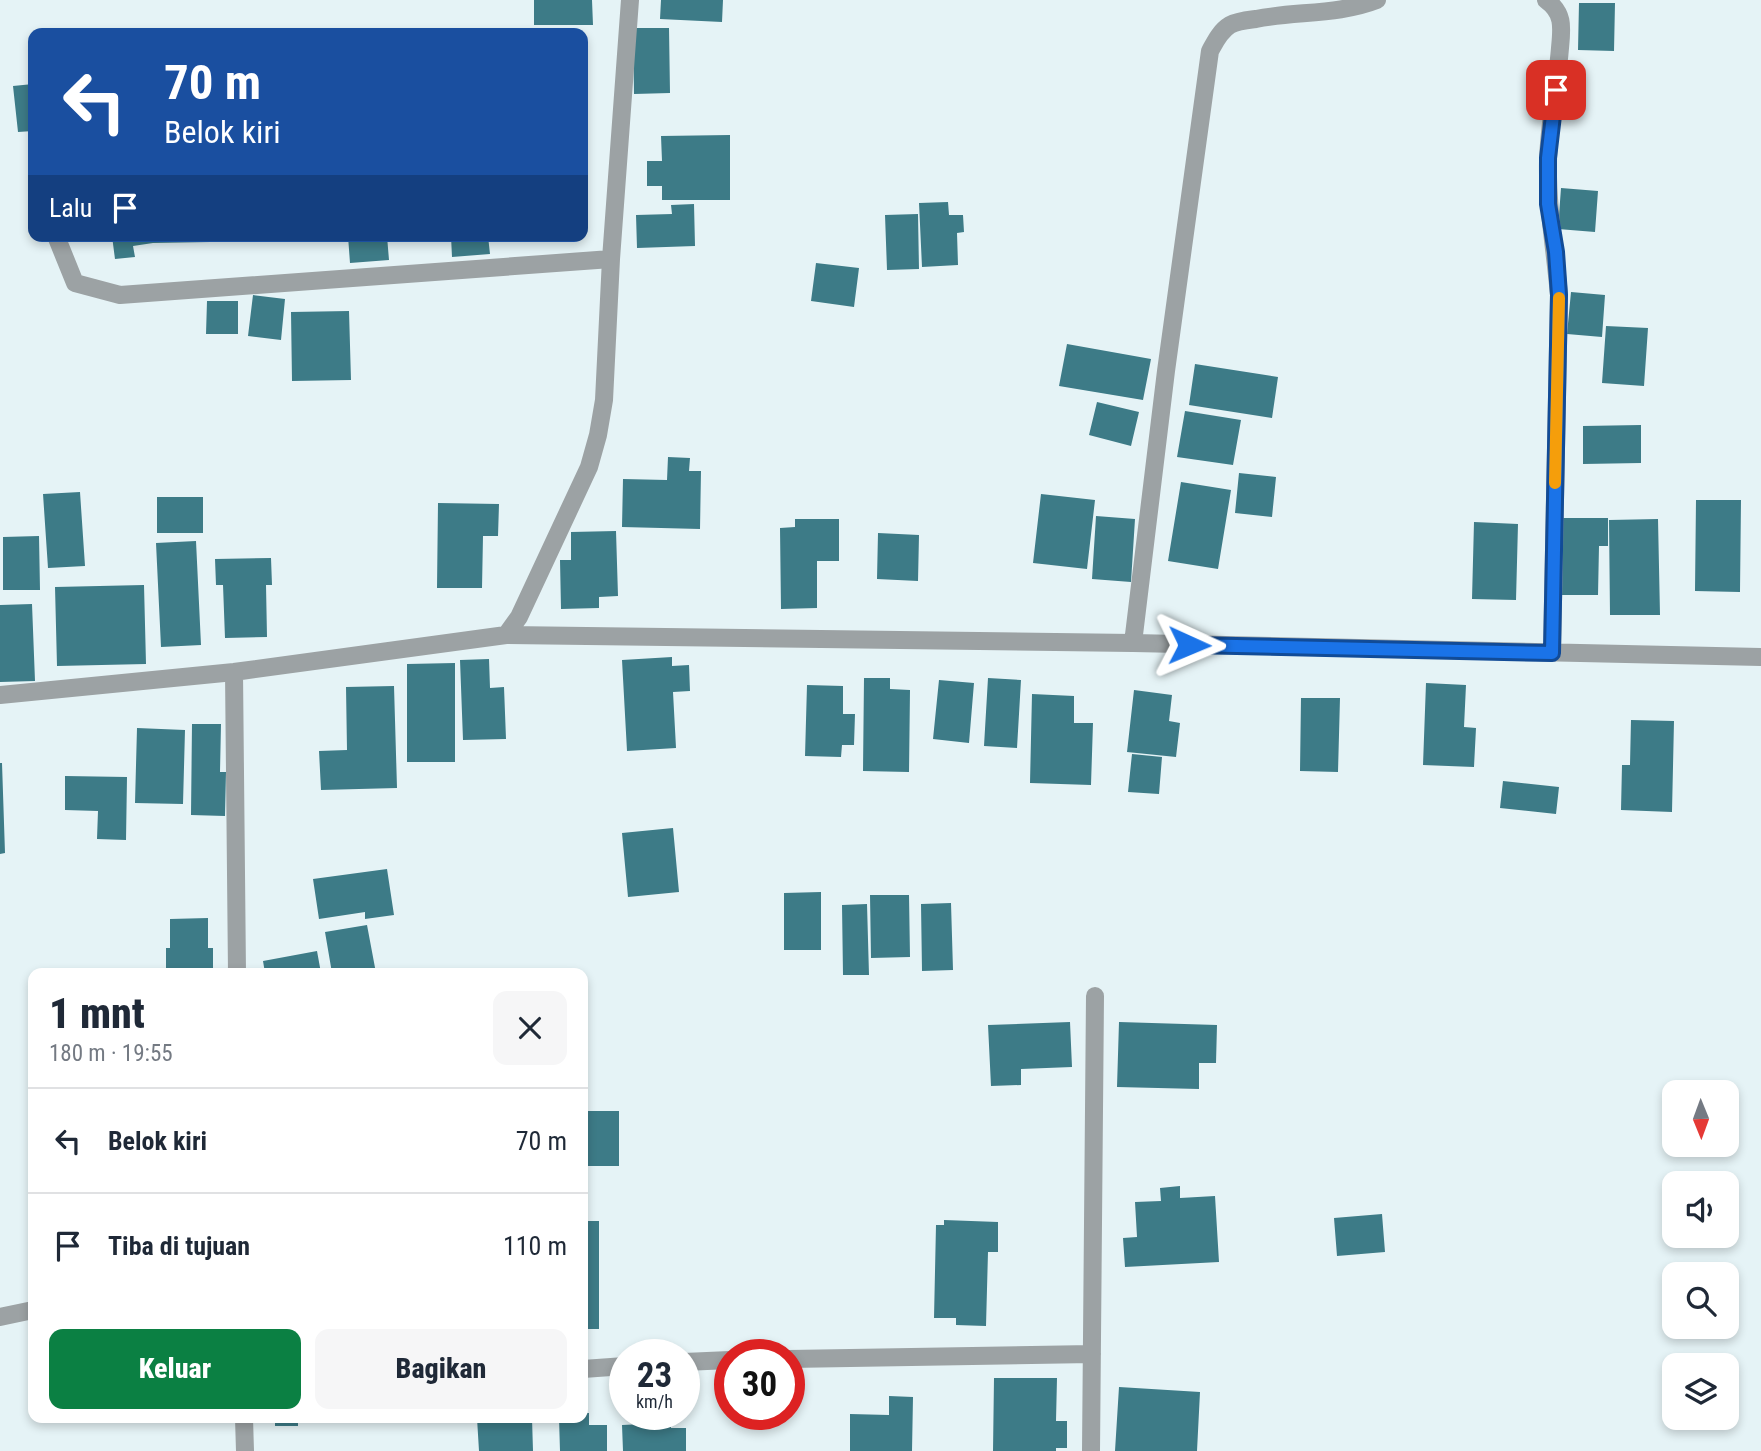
<!DOCTYPE html>
<html lang="id">
<head>
<meta charset="utf-8">
<style>
	:root { --surface:#fff; --page:#f6f6f7; --text:#1f2937; --muted:#747a83; --line:#e0e1e3; --accent:#0b8043 }
	body { margin:0; font-family:"Roboto Condensed",sans-serif; background:var(--page); color:var(--text); height:100vh; display:flex; flex-direction:column; font-size:26px; white-space:nowrap }
	* { box-sizing:border-box; margin:0 }
	p { font-size:23px; color:var(--muted) }
	.icon { flex:none; width:38px; height:38px; fill:none; stroke:currentColor; stroke-width:2; stroke-linecap:round; stroke-linejoin:round }
	.map { position:relative; flex:1; overflow:hidden }
	.drawer { position:absolute; left:28px; top:968px; width:560px; height:455px; display:flex; flex-direction:column; background:var(--surface); border-radius:14px; box-shadow:0 4px 10px #0003 }
	.drawer>* { flex:none }
	.guide { position:absolute; left:28px; top:28px; width:560px; height:214px; border-radius:14px; box-shadow:0 4px 10px #0003; background:#1a4fa0; color:#fff; overflow:hidden }
	.needle { width:46px; rotate:179deg }
	.fabs { position:absolute; left:1662px; top:1080px; display:grid; gap:14px }
	.fabs a { display:grid; place-items:center; width:77px; height:77px; border-radius:14px; background:var(--surface); box-shadow:0 4px 10px #0003; font-size:35px }
	.speed { position:absolute; left:609px; top:1339px; display:flex; gap:14px; font-size:35px; font-weight:700; text-align:center }
	.speed>* { display:grid; place-content:center; width:91px; height:91px; border-radius:50%; background:var(--surface); box-shadow:0 4px 10px #0003; line-height:1 }
	.speed small { font-size:18px; font-weight:400 }
	.speed .limit { border:10px solid #d22; background:#fff; color:#111 }
	.pin { position:absolute; display:grid; place-items:center; width:60px; height:60px; color:#fff; margin:-30px; border-radius:14px; box-shadow:0 4px 10px #0006 }
	.me { position:absolute; width:77px; margin:-38px; rotate:91deg; stroke-linejoin:round; filter:drop-shadow(0 0 5px #0008) }
	.turn { display:flex; align-items:center; gap:24px; height:147px; padding:0 21px; font-size:32px }
	.turn .icon { width:91px; height:91px; stroke-width:2.5 }
	.turn b { display:block; font-size:49px; line-height:60px }
	.then { display:flex; align-items:center; height:66px; padding:0 21px; background:#0003; gap:14px; font-size:26px }
	.round { display:grid; place-items:center; flex:none; width:74px; height:74px; border-radius:14px; background:var(--page) }
	.overview { display:flex; align-items:center; justify-content:space-between; height:119px; padding:0 21px }
	h1 { font-size:42px; font-weight:800; line-height:52px }
	.button { display:flex; gap:14px; margin-top:auto; padding:14px 21px }
	.button a { flex:1; height:80px; border-radius:14px; background:var(--accent); color:#fff; font-size:28px; font-weight:800; line-height:80px; text-align:center }
	.button a+a { background:var(--page); color:var(--text) }
	ul { padding:0; list-style:none }
	li { display:flex; align-items:center; gap:21px; height:105px; padding:0 21px; border-top:2px solid var(--line) }
	li div { flex:1 }
	li b { display:block; font-size:26px }
	li em { font-style:normal }
	.map>svg:first-child { display:block }
	.building { fill:#3d7b87 }
	.lines { fill:none; stroke-linecap:round; stroke-linejoin:round }
	.street { stroke:#9ca2a4; stroke-width:18 }
	.route-casing { stroke:#114b97; stroke-width:18 }
	.route { stroke:#1a73e8; stroke-width:12 }
	.slow { stroke:#f59e0b; stroke-width:12 }
</style>
</head>
<body>
<div class="map">
<svg width="1761" height="1451" viewBox="0 0 1761 1451">
	<rect width="100%" height="100%" fill="#e5f3f6"/>
	<!-- building -->
	<path class="building" d="M534 0H592L593 25H534Z
		M661 0H723L722 22 660 19Z
		M1579 3H1615L1614 51 1578 50Z
		M633 28H669L670 93 634 94Z
		M33 84V131L18 132 13 86Z
		M730 135V200H662V186H647V161H662L661 136Z
		M1561 188 1598 191 1595 232 1558 229Z
		M948 202 949 215H963L964 232 957 233 958 265 922 267 919 203Z
		M694 204 695 246 637 248 636 215 672 214 671 205Z
		M918 214 919 269 887 270 885 215Z
		M112 236H210V242L153 243 133 246 135 257 115 259Z
		M348 236H387L389 260 350 263Z
		M451 236H488L490 254 452 257Z
		M816 263 859 268 854 307 811 301Z
		M1571 292 1605 295 1602 337 1567 334Z
		M253 295 285 299 281 340 248 336Z
		M207 301H238V334H206Z
		M349 311 351 380 292 381 291 312Z
		M1606 326 1648 328 1644 386 1602 383Z
		M1067 344 1151 359 1143 400 1059 386Z
		M1195 364 1278 377 1272 418 1189 405Z
		M1097 402 1139 412 1131 446 1089 435Z
		M1185 411 1241 420 1233 465 1177 457Z
		M1641 425V463L1583 464V426Z
		M668 457 690 458 689 471H701L700 529 622 527 623 479 667 480Z
		M1239 473 1276 477 1272 517 1235 513Z
		M1181 482 1231 490 1218 569 1168 561Z
		M80 492 85 566 48 568 43 494Z
		M1041 494 1095 500 1087 569 1033 563Z
		M157 497H203V533H157Z
		M1696 500H1741L1740 592 1695 591Z
		M438 503 499 504 498 536H483L482 588H437Z
		M1096 516 1135 519 1131 582 1092 579Z
		M1563 518H1608V546H1599L1598 595H1562Z
		M795 519H839V561H817V608L781 609 780 528 795 527Z
		M1658 519 1660 615H1610L1609 520Z
		M1474 522 1518 524 1516 600 1472 599Z
		M616 531 618 596 599 597V608L561 609 560 560H571V532Z
		M878 533 919 535 918 581 877 579Z
		M39 536 40 590H3V537Z
		M196 541 201 645 161 647 156 543Z
		M271 558 272 585H266L267 637 225 638 223 585H216L215 559Z
		M144 585 146 664 57 666 55 587Z
		M32 604 35 681 0 682V605Z
		M672 657V666L689 665 690 691 673 692 676 748 627 751 622 660Z
		M489 659 490 688 504 687 506 739 463 740 460 660Z
		M455 663V762H407V664Z
		M864 678H890V689L910 690 909 772 863 771Z
		M988 678 1021 680 1017 748 984 746Z
		M939 680 974 683 969 743 933 739Z
		M1426 683 1466 685 1464 727 1476 728 1474 767 1423 765Z
		M807 685 843 686V714H855L854 745H842L841 757 805 756Z
		M394 686 397 788 321 790 319 751 347 750 346 687Z
		M1134 690 1172 695 1169 721 1180 723 1176 757 1127 752Z
		M1032 694 1074 696V723H1093L1091 785 1030 783Z
		M1301 698H1340L1338 772 1300 771Z
		M1631 720 1674 721 1672 812 1621 810 1622 765H1630Z
		M192 724H221L220 772H226L225 816 191 815Z
		M137 728 185 730 183 804 135 803Z
		M1132 754 1162 757 1159 794 1128 792Z
		M0 763H2L5 853 0 854Z
		M65 776 127 777 126 840 97 839 98 811 65 810Z
		M1503 781 1559 787 1556 814 1500 808Z
		M673 828 679 892 628 897 622 833Z
		M387 869 394 915 365 919V912L319 919 313 879Z
		M821 892V950H784V893Z
		M870 895H909L910 957 871 958Z
		M951 903 953 970 922 971 921 904Z
		M867 904 869 975H843L842 905Z
		M208 918V948H213V973H166V948H170V919Z
		M367 925 376 973H332L325 932Z
		M317 951 321 973H265L263 961Z
		M1070 1022 1072 1067 1021 1069V1085L991 1086 988 1025Z
		M1119 1022 1217 1025 1216 1063H1199V1089L1117 1087Z
		M587 1111H619V1166H586Z
		M1180 1186V1198L1215 1196 1219 1262 1125 1267 1123 1238 1137 1237 1135 1202 1161 1201 1160 1188Z
		M1382 1214 1385 1252 1337 1256 1334 1218Z
		M944 1220 998 1222V1252H988L986 1326 956 1325V1318H934L936 1225H944Z
		M583 1221H599V1329H583Z
		M994 1378H1057L1056 1421H1067V1448H1056V1451H993Z
		M1119 1387 1200 1392 1197 1451H1115Z
		M889 1396 913 1397 912 1451H850V1414L889 1415Z
		M583 1413H589V1425H607V1451H560L559 1418H583Z
		M644 1414H670L671 1428H686V1451H623L622 1425 644 1424Z
		M275 1418H298V1426H275Z
		M477 1418H532L533 1451H479Z"/>
	<g class="lines">
		<!-- street -->
		<path class="street" d="M1546 0C1564 13 1562 27 1560 48 1557 85 1549 123 1548 161 1547 206 1555 250 1559 295L1552 653
			M56 236 75 283 120 295 611 259
			M506 635 519 617 589 467 598 435 604 400 611 259 630 0
			M1133 643 1166 371 1210 51C1215 42 1220 31 1230 25 1237 21 1248 20 1256 19 1296 11 1339 15 1377 0
			M234 672 237 973
			M0 695 234 672 506 635 1133 643 1761 657
			M0 1317 33 1310
			M789 1359 1092 1354
			M684 1362 730 1360
			M583 1369 625 1366
			M244 1418 245 1451
			M1091 1451 1095 996"/>
	</g>
	<g class="lines">
		<defs>
			<path id="route" d="M1189 645 1552 653 1559 295 1556 252 1548 204V158L1556 90"/>
		</defs>
		<!-- route casing -->
		<use href="#route" class="route-casing"/>
		<!-- route -->
		<use href="#route" class="route"/>
		<!-- slow -->
		<path class="slow" d="M1555 483 1559 298"/>
	</g>
</svg>
<div class="fabs">
<a><svg class="needle" viewBox="-14 -14 28 28"><path d="M0-13l5 13h-10z" fill="#e53935"/><path d="M0 13l5-13h-10z" fill="#747a83"/></svg></a>
<a><svg class="icon" aria-label="sound" viewBox="0 0 24 24"><path d="M4 9h4l5-4v14l-5-4H4zM17 9q2 3 0 6"/></svg></a>
<a><svg class="icon" aria-label="search" viewBox="0 0 24 24"><circle cx="10" cy="10" r="6"/><path d="M15 15l6 6"/></svg></a>
<a><svg class="icon" aria-label="layers" viewBox="0 0 24 24"><path d="M12 4l9 5-9 5-9-5zM3 14l9 5 9-5"/></svg></a>
</div>
<div class="speed"><div>23<small>km/h</small></div><div class="limit">30</div></div>
<div class="pin" style="left:1556px;top:90px;background:#d93025"><svg class="icon" aria-label="arrive" viewBox="0 0 24 24"><path d="M6 21V4h12l-3 4 3 4H6"/></svg></div>
<svg class="me" style="left:1189px;top:645px" viewBox="-20 -20 40 40"><path d="M0-17L14 15 0 8-14 15z" fill="#1a73e8" stroke="#fff" stroke-width="4"/></svg>
<div class="guide">
<div class="turn"><svg class="icon" aria-label="left" viewBox="0 0 24 24"><path d="M17 20v-9H6M10 6l-5 5 5 5"/></svg><div><b>70 m</b>Belok kiri</div></div>
<div class="then">Lalu<svg class="icon" aria-label="arrive" viewBox="0 0 24 24"><path d="M6 21V4h12l-3 4 3 4H6"/></svg></div>
</div>
<section class="drawer">
<div class="overview"><div><h1>1 mnt</h1><p>180 m · 19:55</p></div><a class="round"><svg class="icon" aria-label="close" viewBox="0 0 24 24"><path d="M6 6l12 12M18 6L6 18"/></svg></a></div>
<ul>
<li><svg class="icon" aria-label="left" viewBox="0 0 24 24"><path d="M17 20v-9H6M10 6l-5 5 5 5"/></svg><div><b>Belok kiri</b></div><em>70 m</em></li>
<li><svg class="icon" aria-label="arrive" viewBox="0 0 24 24"><path d="M6 21V4h12l-3 4 3 4H6"/></svg><div><b>Tiba di tujuan</b></div><em>110 m</em></li>
</ul>
<div class="button"><a>Keluar</a><a>Bagikan</a></div>
</section>
</div>
</body>
</html>
